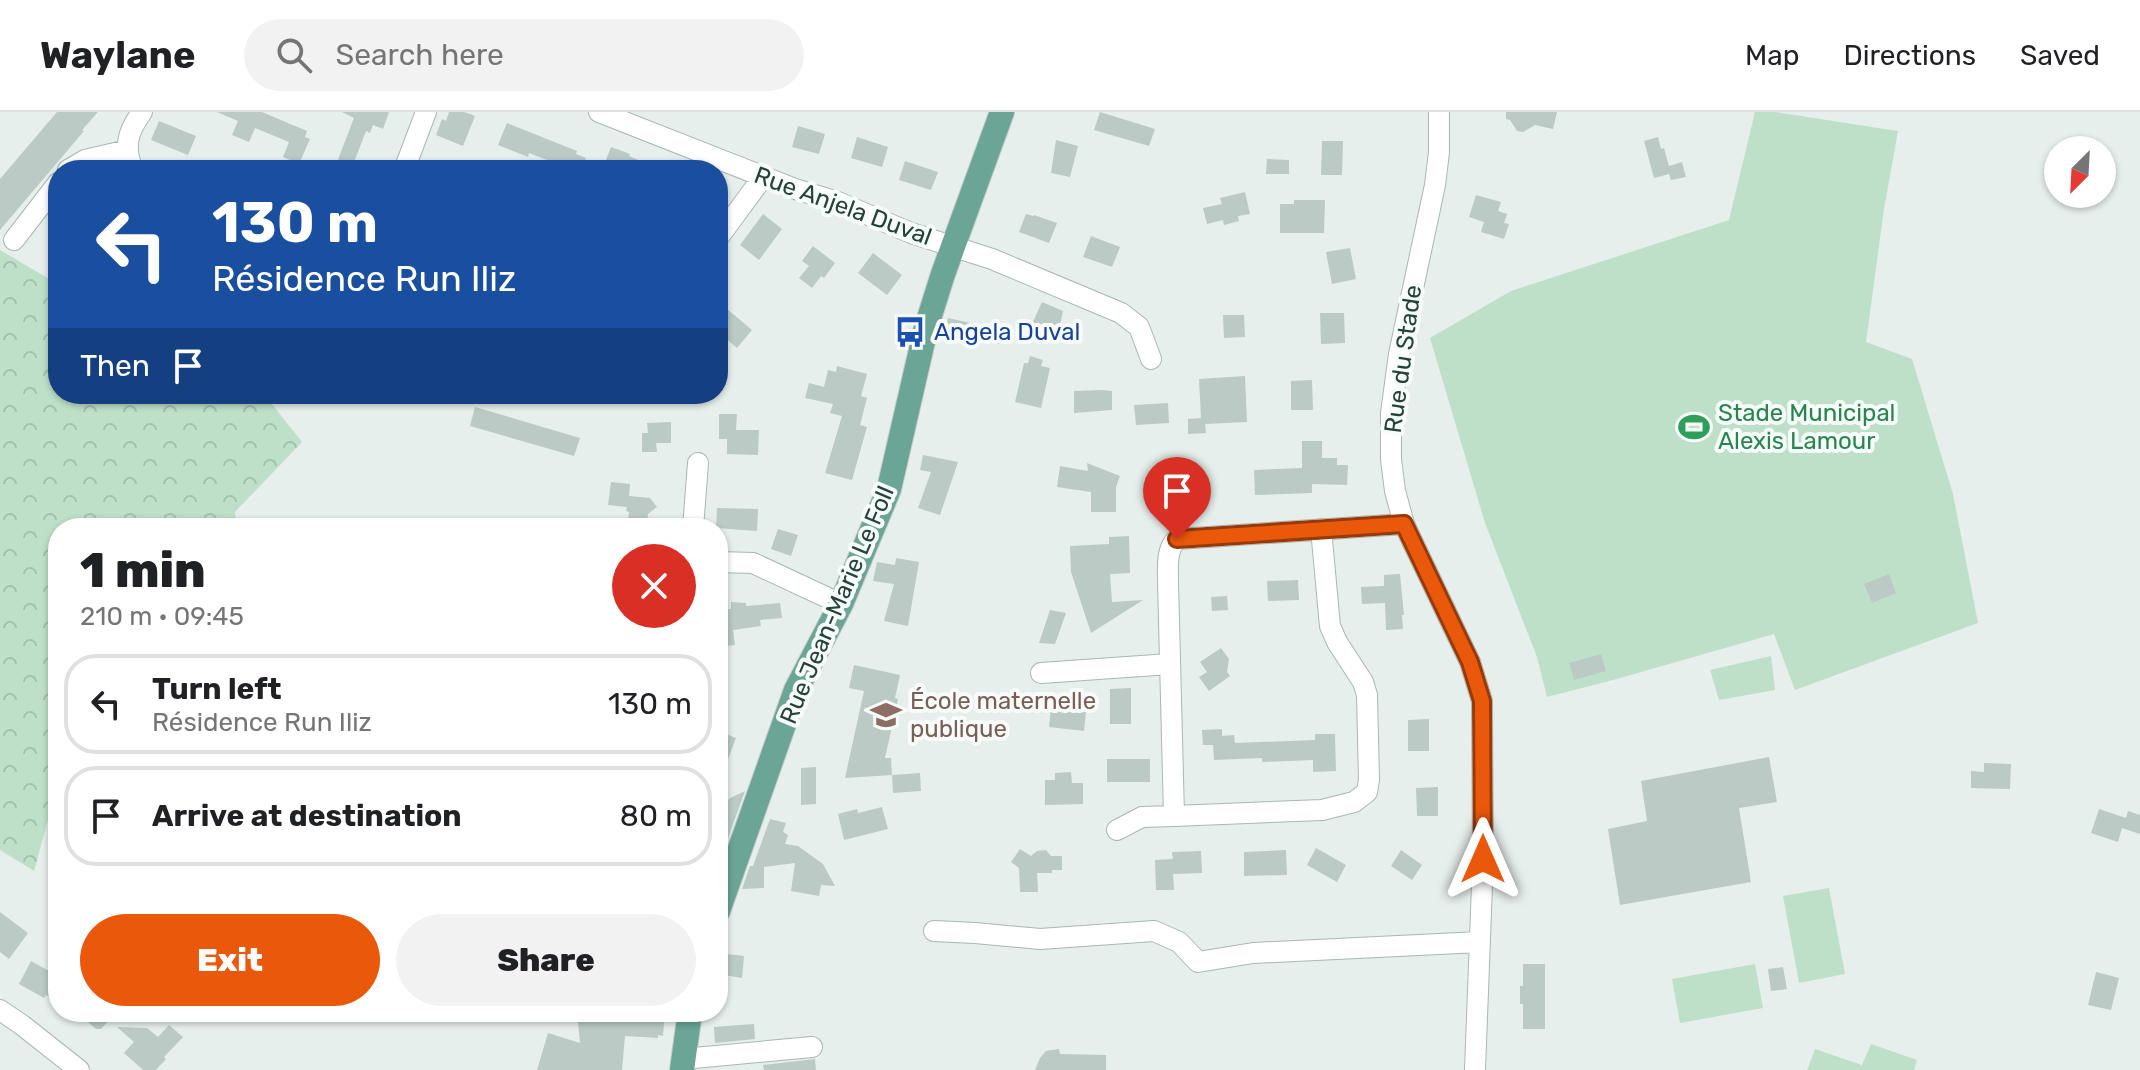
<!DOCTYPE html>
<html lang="en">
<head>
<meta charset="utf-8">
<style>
	:root { --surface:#fff; --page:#f2f2f2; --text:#202124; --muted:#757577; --line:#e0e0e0; --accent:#ea580c }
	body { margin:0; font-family:Rubik,sans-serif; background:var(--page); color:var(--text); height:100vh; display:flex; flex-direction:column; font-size:30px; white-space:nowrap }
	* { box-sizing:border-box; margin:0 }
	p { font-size:26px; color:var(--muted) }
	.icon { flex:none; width:44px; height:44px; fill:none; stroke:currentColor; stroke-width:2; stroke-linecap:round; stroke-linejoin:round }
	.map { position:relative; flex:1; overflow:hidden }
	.panel { position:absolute; left:48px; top:406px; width:680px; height:504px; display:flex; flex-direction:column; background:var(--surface); border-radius:32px; box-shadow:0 2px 6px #0004 }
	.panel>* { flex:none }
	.hud { position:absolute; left:48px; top:48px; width:680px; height:244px; border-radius:32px; box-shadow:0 2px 6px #0004; background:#1a4fa0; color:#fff; overflow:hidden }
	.needle { width:52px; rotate:204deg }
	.tools { position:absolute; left:2044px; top:24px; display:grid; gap:16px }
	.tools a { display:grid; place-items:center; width:72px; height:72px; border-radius:50%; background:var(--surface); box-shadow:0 2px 6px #0004; font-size:40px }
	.pin { position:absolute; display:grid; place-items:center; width:68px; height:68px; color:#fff; margin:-82px -34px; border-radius:50% 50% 50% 0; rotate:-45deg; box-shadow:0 0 8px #0007 }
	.pin .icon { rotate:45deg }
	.me { position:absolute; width:88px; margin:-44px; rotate:0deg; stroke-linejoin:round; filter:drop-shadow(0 0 6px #0008) }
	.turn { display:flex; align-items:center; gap:28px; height:168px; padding:0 32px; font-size:36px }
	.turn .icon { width:104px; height:104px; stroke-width:2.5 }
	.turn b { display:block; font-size:56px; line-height:68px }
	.then { display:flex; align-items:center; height:76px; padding:0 32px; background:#0003; gap:16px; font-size:30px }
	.round { display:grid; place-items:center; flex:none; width:84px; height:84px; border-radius:42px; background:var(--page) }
	.overview { display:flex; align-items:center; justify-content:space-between; height:136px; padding:0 32px }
	h1 { font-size:48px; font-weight:800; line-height:60px }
	.cta { display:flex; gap:16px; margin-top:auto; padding:16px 32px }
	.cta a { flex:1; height:92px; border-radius:48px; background:var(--accent); color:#fff; font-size:32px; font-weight:800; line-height:92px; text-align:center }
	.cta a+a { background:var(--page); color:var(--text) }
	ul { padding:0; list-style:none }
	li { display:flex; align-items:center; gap:24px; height:100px; margin:0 16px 12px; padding:0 16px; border:4px solid var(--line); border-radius:32px }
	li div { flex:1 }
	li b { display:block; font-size:30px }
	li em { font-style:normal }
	header { display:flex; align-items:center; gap:48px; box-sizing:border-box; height:112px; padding:0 40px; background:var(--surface); border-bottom:2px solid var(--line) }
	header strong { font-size:38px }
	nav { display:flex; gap:44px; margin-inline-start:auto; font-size:28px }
	.search { width:560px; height:72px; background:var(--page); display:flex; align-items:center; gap:20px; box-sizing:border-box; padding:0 28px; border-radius:44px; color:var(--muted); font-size:30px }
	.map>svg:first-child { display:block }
	.green { fill:#bfe0c8 }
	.forest { fill:url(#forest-crowns) }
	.building { fill:#bbcac4 }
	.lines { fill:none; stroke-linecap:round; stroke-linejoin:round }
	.minor-casing { stroke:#a8b8b2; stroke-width:22 }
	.major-casing { stroke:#c2cac8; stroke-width:26 }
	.minor { stroke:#fff; stroke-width:20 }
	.major { stroke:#6aa596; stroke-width:24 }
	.route-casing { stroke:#983908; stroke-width:20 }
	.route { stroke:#ea580c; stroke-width:14 }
	.labels { text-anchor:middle; stroke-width:8; stroke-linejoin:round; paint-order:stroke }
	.street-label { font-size:24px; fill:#24423a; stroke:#f7fbf9 }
	.transit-label { font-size:24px; fill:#164399; stroke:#f7fbf9; text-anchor:start }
	.leisure-label { font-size:24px; fill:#27864d; stroke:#f7fbf9; text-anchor:start }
	.education-label { font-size:24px; fill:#785e54; stroke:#f7fbf9; text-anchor:start }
</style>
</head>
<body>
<header>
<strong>Waylane</strong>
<div class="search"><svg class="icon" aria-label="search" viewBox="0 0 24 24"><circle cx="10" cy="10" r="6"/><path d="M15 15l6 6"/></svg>Search here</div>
<nav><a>Map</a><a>Directions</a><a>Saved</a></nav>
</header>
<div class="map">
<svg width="2140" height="958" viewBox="0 0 2140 958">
	<defs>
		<pattern id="forest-crowns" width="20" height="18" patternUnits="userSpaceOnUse" patternTransform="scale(2)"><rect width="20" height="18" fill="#bfe0c8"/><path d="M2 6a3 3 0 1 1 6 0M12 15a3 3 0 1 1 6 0" fill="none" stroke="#a4c1ad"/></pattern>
	</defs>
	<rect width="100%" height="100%" fill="#e6efeb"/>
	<!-- green -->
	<path class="green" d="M1755 0H1775L1898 19 1884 97 1866 230 1912 247 1953 382 1978 511 1795 578 1774 522 1613 568 1547 585 1537 545 1485 411 1430 226 1511 179 1729 108Z
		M1771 544 1775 578 1719 588 1710 558Z
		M1829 776 1845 862 1799 871 1783 784Z
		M1755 852 1763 896 1680 911 1672 867Z
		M1871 932 1917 948 1914 958H1807L1815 937 1862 953Z"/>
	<!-- forest -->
	<path class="forest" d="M0 138 58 172V282H264L302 330 235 400 237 416H58V671L34 759 0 738Z"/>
	<!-- building -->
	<path class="building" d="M57 0H98L82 18 84 19 0 118V67Z
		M217 0H262L307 19 305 25 310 27 299 52 283 45 289 30 255 16 249 30 232 23 238 9Z
		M342 0H389L383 17 373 13 370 21 366 19 351 58H334L354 6Z
		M449 0H464L475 4 463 34 436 23 442 7 446 9Z
		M1100 0 1155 17 1149 34 1094 18Z
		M1506 0H1557L1553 17 1535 13 1523 20 1517 19 1510 8 1506 7Z
		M159 9 196 24 188 43 151 28Z
		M507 11 577 39 576 42 586 46 581 58H573L529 41 528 45 498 33Z
		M798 14 825 22 819 42 792 35Z
		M857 25 888 35 882 55 851 46Z
		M1658 25 1661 37 1664 36 1669 54 1682 50 1686 65 1671 68 1669 62 1654 66 1644 29Z
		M1056 28 1078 34 1070 65 1051 61Z
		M1322 29H1343L1342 63H1321Z
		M611 35 630 42 629 44 661 58H617L604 53Z
		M1267 47 1289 48V62H1266Z
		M905 49 938 60 931 78 899 68Z
		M1245 80 1250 102 1238 104 1239 109 1224 113 1223 108 1207 112 1203 96 1222 92 1220 86Z
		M1476 83 1501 90 1498 99 1507 102 1504 111 1509 112 1504 127 1481 120 1484 110 1469 105Z
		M1294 88H1325L1324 121H1280V92H1294Z
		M763 102 782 117 759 148 740 133Z
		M1026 102 1033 104 1034 103 1057 111 1049 131 1019 120Z
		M1091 124 1120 135 1112 155 1083 145Z
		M813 134 835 151 824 166 821 164 812 176 799 166 809 154 802 149Z
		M1350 136 1356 167 1332 172 1326 140Z
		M873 141 902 163 887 183 858 161Z
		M1042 190 1063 199 1058 223 1032 212Z
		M727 197 752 218 737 236 718 220V208Z
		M1320 201H1344L1345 231 1321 232Z
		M1223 203H1244L1245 225 1224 226Z
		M948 206 1003 218 999 232 944 223Z
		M1030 244 1043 248 1041 254 1050 256 1041 296 1015 290 1024 251H1028Z
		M837 254 867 262 861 284 867 286 860 313 867 315 852 368 825 361 842 304 830 301 833 292 805 286 809 271 824 275 828 258 836 260Z
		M1245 264 1247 310 1205 312 1206 321 1188 322V307L1201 306 1199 267Z
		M1312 268 1313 298H1291V269Z
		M1102 278 1112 279V298L1074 301V279Z
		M1168 291 1169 311 1136 313 1134 293Z
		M475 295 580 326 574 344 470 314Z
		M719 302H737L736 318H759L758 343 727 342V327H719Z
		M671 310V331H656L657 340H642V321H648L647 311Z
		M1302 329H1322V346H1337V353H1348L1347 373 1312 372V381L1255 383 1254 358 1302 356Z
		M923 343 958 350 940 403 918 396 931 360 920 358Z
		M1087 351 1120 364 1116 375V400H1091V380L1057 375 1060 354 1088 359Z
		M1205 363 1206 382 1175 384 1174 364Z
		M611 370 630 372 629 384 650 386 657 395 648 402 646 416H627L629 400 626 399 627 395 608 393Z
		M717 396 758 397 757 419 716 416Z
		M778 417 798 423 791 444 771 437Z
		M1129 424 1130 461 1110 462 1112 490 1143 488 1091 521 1071 460 1070 434 1109 432V425Z
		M896 446 919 450 908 514 884 509 894 472 873 469 877 450 895 453Z
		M1400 462 1404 503H1402L1403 517 1386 518 1385 491 1362 492 1361 475 1384 474V463Z
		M1889 462 1896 481 1872 491 1864 472Z
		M1298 468 1299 488 1268 489 1267 469Z
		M1227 484 1228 498 1212 499 1211 485Z
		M731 490 746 491V494L780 491 782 506 760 508 761 514 733 518 735 533 718 535V498L731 497Z
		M1050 498 1066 501 1055 532 1039 531Z
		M1221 536 1229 547 1227 560 1230 564 1209 579 1199 565 1207 560 1200 550Z
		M1601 542 1606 559 1574 568 1569 551Z
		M854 553 900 563 895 586 898 587 885 646H891L892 663 845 666 864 579 849 576Z
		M1131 576V612H1110V577Z
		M1051 596 1086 600 1084 619 1049 615Z
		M1429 607V639H1408V608Z
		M1222 617V624L1234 623 1235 631 1315 628V622H1335L1336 659 1313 660V648L1262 650V646L1214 648 1213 633H1203L1202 618Z
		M718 619 736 626 719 671H718Z
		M1769 645 1777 690 1739 696 1751 770 1620 793 1608 717 1647 709 1641 669Z
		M1107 647H1150V670H1107Z
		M1984 651 2011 652 2010 677 1971 676V659L1984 660Z
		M816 655V692L801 693V656Z
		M1071 660 1072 671H1083V692L1045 693V668H1055V661Z
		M920 661 921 679 893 681 892 663Z
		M1438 675V704H1417L1416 676Z
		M745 679 719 751H718V690L725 693 730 686Z
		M882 695 888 717 844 728 838 702 857 697 858 701Z
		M2099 697 2126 706 2128 699 2140 703V722L2122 716 2118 730 2091 721Z
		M770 707 786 711 783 720 788 723 785 732 798 734 823 752 835 774 821 773 819 784 791 779 795 751 764 755V776L742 777 750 754H753Z
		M1316 736 1346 753 1337 770 1307 753Z
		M1020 737 1031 744 1037 739 1046 738 1051 744H1062V758H1052V761H1037L1038 780H1020L1019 756 1011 750Z
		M1286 738 1287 763 1244 764V740Z
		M1401 738 1422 753 1412 768 1391 754Z
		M1201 739 1202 761 1173 762 1174 778H1156L1155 748 1173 747 1172 740Z
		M0 800 28 821 9 847 0 840Z
		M718 841 744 844 742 866 718 862Z
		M31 849 58 864V889L46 883 44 886 19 872Z
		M1523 852H1545V917H1523V892H1520V874H1523Z
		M1783 855 1787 877 1771 879 1768 857Z
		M2096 860 2119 866 2111 898 2088 893Z
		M76 900H116L101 917H96Z
		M577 900H665L663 924 658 923V926L625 924 622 958H537L548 921 580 931Z
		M754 912 755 927 715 931 714 915Z
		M169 913 183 925 164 945 166 947 156 958H143L124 941 134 930 117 915 147 916 158 925Z
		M1059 937 1060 942 1106 943V958H1035L1040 946 1046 939Z
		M815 947 816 958H764L763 953Z"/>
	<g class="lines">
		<defs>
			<path id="minor" d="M599 0 795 77 838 90 911 121 992 147 1121 201 1139 215 1151 247
				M1439 0V40L1435 73 1399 242 1391 301V347L1395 379 1404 412 1470 550 1482 589 1483 747 1475 958
				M68 58 85 48 128 38
				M133 58C123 35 128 19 142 0
				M404 58 426 0
				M718 126 763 65
				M14 128 58 71
				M693 416 698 351
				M718 450 753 451 841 492
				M1041 561 1170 552
				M1174 704 1322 698 1354 690 1367 680 1369 668 1367 583 1363 570 1337 530 1330 514 1321 417
				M1117 718 1142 705 1174 704 1168 470C1168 455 1166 437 1177 427L1404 412
				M934 819 975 821 1040 827 1154 819 1179 830 1198 850 1253 841 1480 830
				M0 898 22 913 79 958
				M683 947 812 935"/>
			<path id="major" d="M718 799 796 578 841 492 889 377 926 216 943 162 1002 0
				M682 958 690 900"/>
		</defs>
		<!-- minor casing -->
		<use href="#minor" class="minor-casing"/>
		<!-- major casing -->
		<use href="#major" class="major-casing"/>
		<!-- minor -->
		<use href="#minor" class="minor"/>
		<!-- major -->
		<use href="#major" class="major"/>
	</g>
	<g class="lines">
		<defs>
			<path id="route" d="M1177 427 1404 412 1470 550 1482 589 1483 747"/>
		</defs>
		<!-- route casing -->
		<use href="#route" class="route-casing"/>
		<!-- route -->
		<use href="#route" class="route"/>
	</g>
	<!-- icons -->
	<defs>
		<symbol id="bus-bare" viewBox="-9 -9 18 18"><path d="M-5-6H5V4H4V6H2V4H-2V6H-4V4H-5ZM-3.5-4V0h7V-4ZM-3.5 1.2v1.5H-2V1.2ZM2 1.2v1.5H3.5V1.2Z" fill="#1a4fb4" stroke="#f7fbf9" stroke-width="2.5" paint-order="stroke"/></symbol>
		<symbol id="stadium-bare" viewBox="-9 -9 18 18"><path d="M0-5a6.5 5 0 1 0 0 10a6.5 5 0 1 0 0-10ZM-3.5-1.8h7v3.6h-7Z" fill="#2e9e5b" stroke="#f7fbf9" stroke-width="2.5" paint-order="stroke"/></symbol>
		<symbol id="school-bare" viewBox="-9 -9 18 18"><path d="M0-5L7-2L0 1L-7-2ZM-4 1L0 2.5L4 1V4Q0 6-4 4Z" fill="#8d6e63" stroke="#f7fbf9" stroke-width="2.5" paint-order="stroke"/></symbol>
	</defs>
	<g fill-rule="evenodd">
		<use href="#bus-bare" x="888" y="198" width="44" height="44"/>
		<use href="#stadium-bare" x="1672" y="293" width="44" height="44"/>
		<use href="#school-bare" x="864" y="581" width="44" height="44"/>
	</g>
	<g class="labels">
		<!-- street labels -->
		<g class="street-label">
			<text transform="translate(843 94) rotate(20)" y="8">Rue Anjela Duval</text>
			<text transform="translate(1403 247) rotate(-82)" y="8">Rue du Stade</text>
			<text transform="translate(837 493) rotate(-67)" y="8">Rue Jean-Marie Le Foll</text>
		</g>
		<!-- transit labels -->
		<g class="transit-label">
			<text x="934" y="228">Angela Duval</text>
		</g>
		<!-- leisure labels -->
		<g class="leisure-label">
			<text x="1718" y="309">Stade Municipal<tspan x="1718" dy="28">Alexis Lamour</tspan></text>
		</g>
		<!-- education labels -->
		<g class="education-label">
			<text x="910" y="597">École maternelle<tspan x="910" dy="28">publique</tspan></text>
		</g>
	</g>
</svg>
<div class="tools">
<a><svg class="needle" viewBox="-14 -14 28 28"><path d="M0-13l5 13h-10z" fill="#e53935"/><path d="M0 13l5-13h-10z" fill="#757577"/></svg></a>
</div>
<div class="pin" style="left:1177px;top:427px;background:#d93025"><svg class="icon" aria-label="arrive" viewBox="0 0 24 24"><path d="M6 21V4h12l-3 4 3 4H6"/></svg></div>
<svg class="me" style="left:1483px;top:747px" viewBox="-20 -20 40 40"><path d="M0-17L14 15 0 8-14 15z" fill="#ea580c" stroke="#fff" stroke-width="4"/></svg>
<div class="hud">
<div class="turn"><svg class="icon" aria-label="left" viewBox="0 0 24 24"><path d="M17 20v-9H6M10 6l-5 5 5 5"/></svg><div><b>130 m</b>Résidence Run Iliz</div></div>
<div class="then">Then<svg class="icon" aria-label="arrive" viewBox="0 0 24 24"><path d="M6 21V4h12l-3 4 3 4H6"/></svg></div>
</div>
<section class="panel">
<div class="overview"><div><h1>1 min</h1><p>210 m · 09:45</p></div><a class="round" style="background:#d93025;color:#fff"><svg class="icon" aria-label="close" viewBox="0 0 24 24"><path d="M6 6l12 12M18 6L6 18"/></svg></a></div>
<ul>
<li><svg class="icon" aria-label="left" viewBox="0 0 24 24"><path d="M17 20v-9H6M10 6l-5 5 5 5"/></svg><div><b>Turn left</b><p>Résidence Run Iliz</p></div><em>130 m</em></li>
<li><svg class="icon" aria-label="arrive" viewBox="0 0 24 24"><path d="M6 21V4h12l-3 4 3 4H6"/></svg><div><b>Arrive at destination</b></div><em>80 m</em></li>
</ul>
<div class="cta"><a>Exit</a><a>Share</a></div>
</section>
</div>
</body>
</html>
